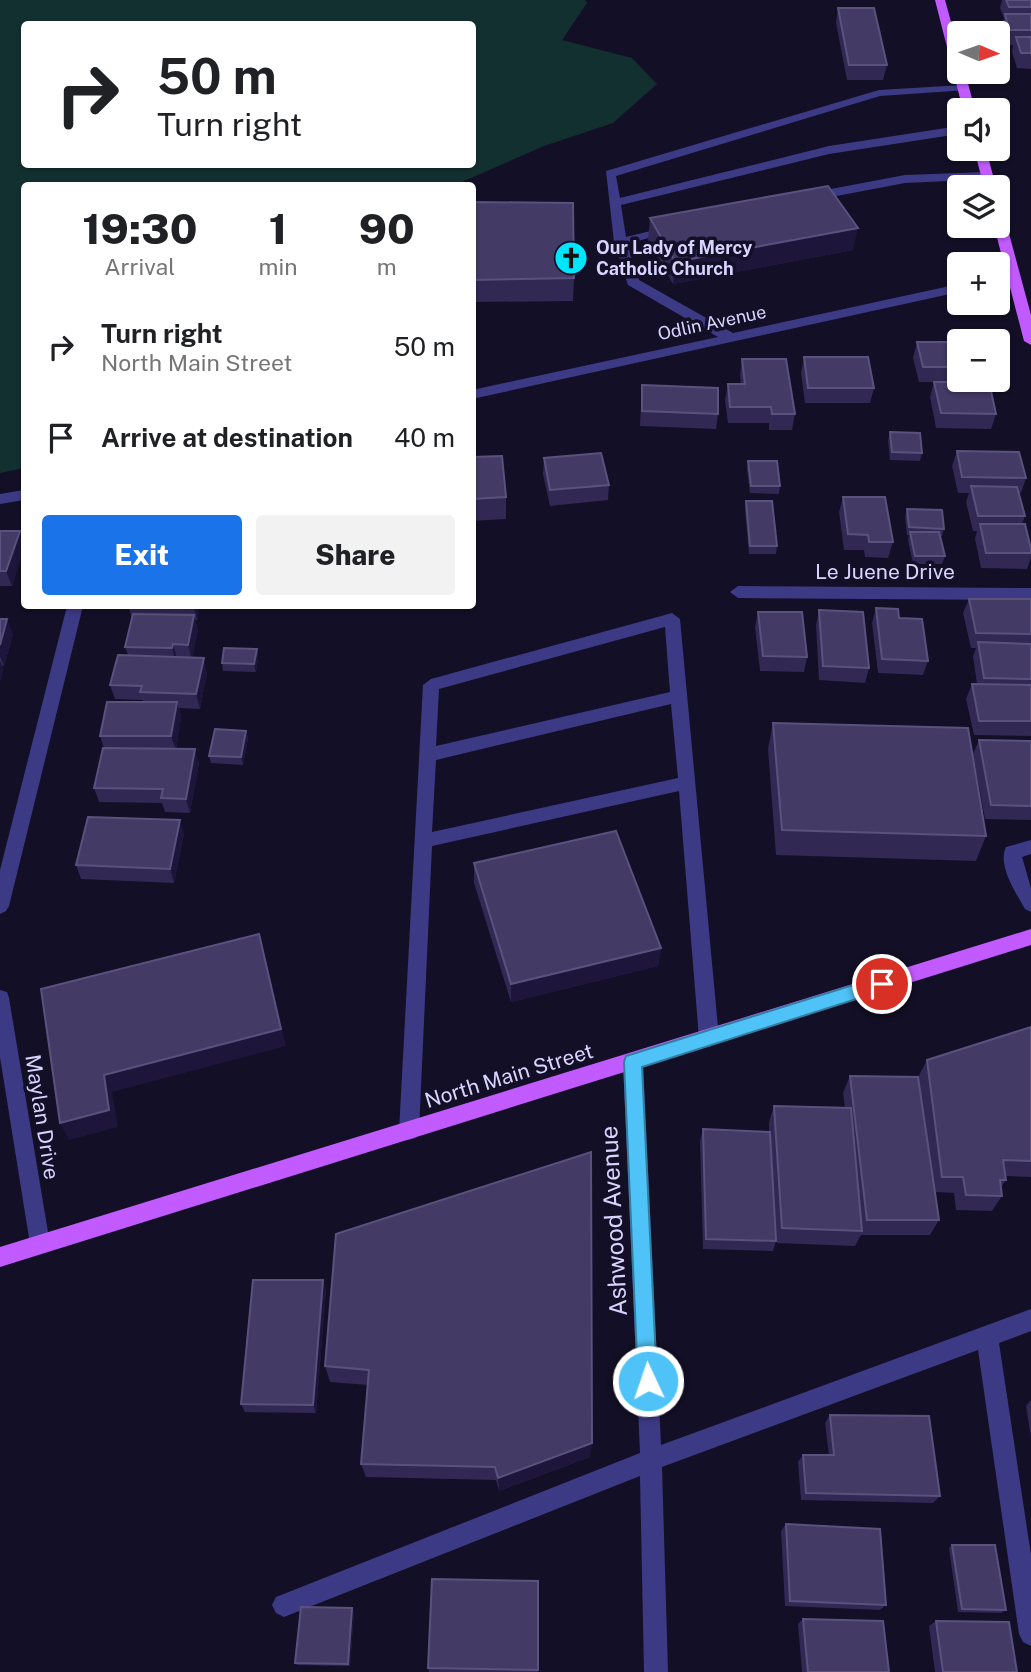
<!DOCTYPE html>
<html lang="en">
<head>
<meta charset="utf-8">
<style>
	:root { --surface:#fff; --page:#f2f2f2; --text:#202124; --muted:#757577; --accent:#1a73e8 }
	body { margin:0; font-family:"Public Sans",sans-serif; background:var(--page); color:var(--text); height:100vh; display:flex; flex-direction:column; font-size:26px; white-space:nowrap }
	* { box-sizing:border-box; margin:0 }
	p { font-size:23px; color:var(--muted) }
	.icon { flex:none; width:38px; height:38px; fill:none; stroke:currentColor; stroke-width:2; stroke-linecap:round; stroke-linejoin:round }
	.map { position:relative; flex:1; overflow:hidden }
	.drawer { position:absolute; left:21px; top:182px; width:455px; height:427px; display:flex; flex-direction:column; background:var(--surface); border-radius:7px; box-shadow:0 2px 5px #0004 }
	.drawer>* { flex:none }
	.guide { position:absolute; left:21px; top:21px; width:455px; height:147px; border-radius:7px; box-shadow:0 2px 5px #0004; background:#fff; color:var(--text); overflow:hidden }
	.needle { width:46px; rotate:92deg }
	.fabs { position:absolute; left:947px; top:21px; display:grid; gap:14px }
	.fabs a { display:grid; place-items:center; width:63px; height:63px; border-radius:7px; background:var(--surface); box-shadow:0 2px 5px #0004; font-size:35px }
	.pin { position:absolute; display:grid; place-items:center; width:60px; height:60px; color:#fff; margin:-30px; border:4px solid #fff; border-radius:50%; box-shadow:0 2px 7px #0007 }
	.me { position:absolute; width:77px; margin:-38px; rotate:357deg; stroke-linejoin:round; filter:drop-shadow(0 0 5px #0008) }
	.turn { display:flex; align-items:center; gap:24px; height:147px; padding:0 21px; font-size:32px }
	.turn .icon { width:91px; height:91px; stroke-width:2.5 }
	.turn b { display:block; font-size:49px; line-height:60px }
	.eta { display:flex; justify-content:space-evenly; align-items:center; height:119px; text-align:center }
	.eta b { font-size:42px; font-weight:800; line-height:49px }
	.primary-button { display:flex; gap:14px; margin-top:auto; padding:14px 21px }
	.primary-button a { flex:1; height:80px; border-radius:7px; background:var(--accent); color:#fff; font-size:28px; font-weight:800; line-height:80px; text-align:center }
	.primary-button a+a { background:var(--page); color:var(--text) }
	ul { padding:0; list-style:none }
	li { display:flex; align-items:center; gap:21px; height:91px; padding:0 21px }
	li div { flex:1 }
	li b { display:block; font-size:26px }
	li em { font-style:normal }
	.map>svg:first-child { display:block }
	.green { fill:#12302f; fill-rule:evenodd }
	.lines { fill:none; stroke-linecap:round; stroke-linejoin:round }
	.minor { fill:#3d3a85; fill-rule:evenodd }
	.major { fill:#c25bff; fill-rule:evenodd }
	.wall { fill:#312854 }
	.shaded-wall { fill:#1d163a }
	.building { fill:#433a66; stroke:#5a527e; stroke-width:2 }
	.route { fill:#4fc3f7; stroke:#337fa1; stroke-width:2 }
	.labels { text-anchor:middle; stroke-width:7; stroke-linejoin:round; paint-order:stroke }
	.far-poi-label { font-size:18px; font-weight:bold; fill:#d9d4ff; stroke:#130f26; text-anchor:start }
	.far-street-label { font-size:18px; fill:#d9d4ff; stroke:#130f26 }
	.street-label { font-size:21px; fill:#d9d4ff; stroke:#130f26 }
	.near-street-label { font-size:24px; fill:#d9d4ff; stroke:#130f26 }
</style>
</head>
<body>
<div class="map">
<svg width="1031" height="1672" viewBox="0 0 1031 1672">
	<rect width="100%" height="100%" fill="#130f26"/>
	<!-- green -->
	<path class="green" d="M0 0H585L587 3 562 40 632 58 657 84 613 123 544 146 455 185 24 186V468L0 473ZM24 24H472V164H24Z"/>
	<g class="lines">
		<!-- minor -->
		<path class="minor" d="M963 85 967 86V90L880 96 616 176 620 198 829 146 959 126V134L829 154 621 205 626 237 671 226 677 230 627 244 639 280 733 333 959 284V292L472 399V390L718 337 628 285 614 242 606 171 879 90Z
			M987 172 991 173V179L905 183 810 201 804 197 810 193 905 175Z
			M1014 272 1019 273V279L998 284V276Z
			M24 490V500L0 504V494Z
			M738 586 1031 588V600L738 598 730 592Z
			M67 606H83L9 906 6 911 0 914V870Z
			M672 613 680 619 719 1038 716 1044 709 1047 702 1044 699 1038 679 791 432 846 419 1131 416 1138 409 1140 402 1138 399 1131 423 685 431 679ZM665 627 670 692 436 746 439 689ZM671 704 678 778 432 832 436 760Z
			M1031 840V854L1022 857 1031 888V912L1025 909C1016 893 997 865 1006 847Z
			M0 990 7 992 9 998 50 1244 47 1251 40 1254 33 1251 30 1244 0 1057Z
			M633 1053 640 1056 643 1062 661 1445 1031 1309V1331L999 1343 1031 1555V1646L1023 1642 1019 1634 978 1350 662 1467 668 1672H644L640 1476 284 1617 276 1613 272 1605 276 1597 640 1453 623 1062 626 1056Z"/>
		<!-- major -->
		<path class="major" d="M935 0H945L959 51V72H965L975 110H963Z
			M974 149H986L996 187H984Z
			M998 211 1004 215 1031 315V345L1024 341 994 226H998Z
			M1031 929V945L0 1267V1247Z"/>
	</g>
	<!-- wall -->
	<path class="wall" d="M1002 0H1031V69L1017 68 1012 52 1013 45H1005L1001 29 1004 18 1000 8Z
		M838 8 887 65 883 80H847L836 23Z
		M472 202 574 278 573 301 472 302Z
		M650 218 853 250 673 284 648 241Z
		M917 342H959V380H989L988 382 996 414 991 429 936 428 930 397 934 382H919L913 358Z
		M804 357 874 388 870 403H805L801 373Z
		M742 359 795 414 792 430H769V423H728L725 400 728 384H741L740 375Z
		M642 385 718 414 716 429 640 426Z
		M890 432 922 453 920 461 890 460 888 440Z
		M957 451 1026 478 1021 493H1019L1025 516 1022 524 1031 549V557L1027 569 981 568 975 539 977 531H973L966 502 969 493H958L952 466Z
		M472 457 506 497V519L472 521Z
		M544 458 609 485 608 500 550 506 543 474Z
		M748 461 780 486 779 494 750 493 747 469Z
		M843 497 893 542 888 558 865 557 864 550H844L839 512Z
		M746 501 777 546 776 554H749L745 509Z
		M907 509 944 529 942 536H940L945 556 942 564H913L908 540 909 535H907L905 517Z
		M0 531H20L24 545V549L12 586H0Z
		M969 599H1031V736L974 735 966 699 972 684H977L973 656 976 648H971L963 613Z
		M128 606H200L197 620H195L198 630 192 658 207 673 200 709 179 708 181 717 176 749 199 763 190 813 165 812 162 803 99 802 94 788 104 748 100 736 143 702V700L115 699 110 685 128 655 125 647 132 618Z
		M876 608 899 618 928 661 923 675 878 673 872 623Z
		M819 610 869 668 865 683 819 680 816 625Z
		M758 612 807 657 804 672 760 671 755 627Z
		M0 619 13 634 4 666H2L3 669 0 681Z
		M257 649 258 657 256 672 223 671 222 663Z
		M773 723 986 836 976 861 776 855 768 749Z
		M246 731 248 738 243 765 211 763 209 756Z
		M979 740 1031 741V820L985 819 973 754Z
		M184 834 174 883 81 879 76 865Z
		M474 863 661 948 658 966 511 1002 474 883Z
		M1031 1027V1177L1006 1176V1180L1001 1187 1002 1196 992 1211 956 1210 954 1193 935 1192 939 1220 930 1235H861L855 1246 777 1243 776 1237V1241L773 1251 703 1249 700 1141 703 1129 769 1132V1122L774 1106 845 1108 843 1093 850 1076 922 1103 918 1077 927 1060Z
		M336 1234 590 1457 499 1491 496 1480 366 1477 361 1464 368 1385 330 1382 325 1366Z
		M323 1280 326 1290 316 1413 245 1412 241 1404Z
		M1030 1401H1031V1437L1026 1406Z
		M830 1415 940 1496 933 1503 801 1500 798 1462 803 1455H829L825 1423Z
		M786 1524 886 1605 880 1610 785 1606 781 1531Z
		M952 1545 1006 1610 1001 1613 958 1612 949 1548Z
		M538 1581V1672H429L428 1668Z
		M352 1608 354 1611 350 1666 297 1665 295 1663Z
		M803 1619 889 1672H802L798 1624Z
		M936 1621 1017 1672H935L929 1626Z"/>
	<!-- shaded-wall -->
	<path class="shaded-wall" d="M858 228 853 250 673 284 675 262Z
		M20 531 24 545V549L12 586 6 571Z
		M194 606H200L197 620Z
		M194 615 198 630 192 660 188 645Z
		M7 619 13 634 4 666 0 656V645Z
		M173 644 177 659 176 663 172 648Z
		M257 649 258 657 256 672 254 664Z
		M204 658 207 673 200 709 196 694Z
		M0 661 3 669 0 681Z
		M177 702 181 717 176 750 171 736Z
		M246 731 248 738 243 765 241 757Z
		M195 749 199 763 190 813 186 799Z
		M180 820 184 834 174 883 170 869Z
		M259 934 286 1046 112 1092 118 1127 69 1140 60 1123 104 1075Z
		M661 948 658 966 511 1002V984Z
		M323 1280 326 1290 316 1413 313 1405Z
		M592 1443 590 1457 499 1491 498 1478Z
		M352 1608 354 1611 350 1666 348 1664Z"/>
	<!-- building -->
	<path class="building" d="M1006 0H1031V7H1009Z
		M838 8H874L887 65H849Z
		M1005 14H1031V30H1009Z
		M1016 37H1031V53H1021Z
		M828 186 858 228 675 262 650 218Z
		M472 202 573 203 574 278 472 280Z
		M917 342H959V367H923Z
		M804 357H868L874 388H808Z
		M742 359H786L795 414H772L771 407H730L728 384H745Z
		M934 382H989L996 414 941 413Z
		M642 385 718 388V414L642 411Z
		M890 432 920 433 922 453 892 452Z
		M957 451 1019 452 1026 478 962 477Z
		M601 453 609 485 550 490 544 458Z
		M502 456 506 497 472 499V457Z
		M748 461H777L780 486H751Z
		M971 486 1017 487 1025 516H978Z
		M843 497H885L893 542H869L868 535 848 534Z
		M746 501H772L777 546H750Z
		M907 509 942 510 944 529 909 527Z
		M980 524H1025L1031 549V553H986Z
		M0 531H20L6 571H0Z
		M910 532H939L945 556H915Z
		M969 599H1031V634L976 633Z
		M876 608 898 609 899 618 922 619 928 661 882 659Z
		M819 610 863 612 869 668 823 666Z
		M758 612H802L807 657 763 656Z
		M133 614 194 615 188 645 173 644 172 648 125 647Z
		M0 619H7L0 645Z
		M978 642 1031 644V679L984 678Z
		M224 648 257 649 254 664 222 663Z
		M118 655 204 658 196 694 140 692 142 686 110 685Z
		M972 684 1031 685V721H979Z
		M107 702H177L171 736H100Z
		M773 723 968 728 986 836 782 830Z
		M215 729 246 731 241 757 209 756Z
		M979 740 1031 741V806L991 805Z
		M103 748 195 749 186 799 161 798 163 789 94 788Z
		M88 817 180 820 170 869 76 865Z
		M616 831 661 948 511 984 474 863Z
		M259 934 281 1029 104 1075 109 1110 60 1123 41 989Z
		M1031 1027V1161L1003 1160 1006 1180H1000L1002 1196 966 1195 963 1177H942L927 1060Z
		M850 1076 918 1077 939 1220H867Z
		M774 1106 851 1108 862 1231 782 1228Z
		M703 1129 770 1132 776 1241 706 1239Z
		M591 1152 592 1443 498 1478 495 1467 361 1464 369 1370 325 1366 336 1234Z
		M253 1280H323L313 1405 241 1404Z
		M830 1415 929 1416 940 1496 806 1493 803 1455H834Z
		M786 1524 880 1529 886 1605 790 1601Z
		M952 1545H995L1006 1610 962 1609Z
		M432 1579 538 1581V1670L428 1668Z
		M301 1607 352 1608 348 1664 295 1663Z
		M803 1619 883 1621 889 1672H808Z
		M936 1621 1009 1622 1017 1672H943Z"/>
	<!-- route -->
	<path class="route" d="M882 976 888 979 891 984 888 989 642 1067 657 1381 655 1388 648 1391 640 1388 638 1381 624 1062 626 1056Z"/>
	<!-- icons -->
	<defs>
		<symbol id="church-disc" viewBox="-11 -11 22 22"><circle r="9.5" fill="#00e5ff" stroke="#130f26"/><path d="M-1.2-6h2.4v3.5h3.3v2.4h-3.3V6h-2.4V-.1h-3.3v-2.4h3.3Z" fill="#111"/></symbol>
	</defs>
	<g fill-rule="evenodd">
		<use href="#church-disc" x="552" y="239" width="38" height="38"/>
	</g>
	<g class="labels">
		<!-- far-poi labels -->
		<g class="far-poi-label">
			<text x="596" y="254">Our Lady of Mercy<tspan x="596" dy="21">Catholic Church</tspan></text>
		</g>
		<!-- far-street labels -->
		<g class="far-street-label">
			<text transform="translate(712 323) rotate(-12)" y="6">Odlin Avenue</text>
		</g>
		<!-- street labels -->
		<g class="street-label">
			<text x="885" y="579">Le Juene Drive</text>
			<text transform="translate(509 1076) rotate(-17)" y="7">North Main Street</text>
			<text transform="translate(42 1117) rotate(81)" y="7">Maylan Drive</text>
		</g>
		<!-- near-street labels -->
		<g class="near-street-label">
			<text transform="translate(614 1221) rotate(-93)" y="8">Ashwood Avenue</text>
		</g>
	</g>
</svg>
<div class="fabs">
<a><svg class="needle" viewBox="-14 -14 28 28"><path d="M0-13l5 13h-10z" fill="#e53935"/><path d="M0 13l5-13h-10z" fill="#757577"/></svg></a>
<a><svg class="icon" aria-label="sound" viewBox="0 0 24 24"><path d="M4 9h4l5-4v14l-5-4H4zM17 9q2 3 0 6"/></svg></a>
<a><svg class="icon" aria-label="layers" viewBox="0 0 24 24"><path d="M12 4l9 5-9 5-9-5zM3 14l9 5 9-5"/></svg></a>
<a>+</a>
<a>−</a>
</div>
<div class="pin" style="left:882px;top:984px;background:#d93025"><svg class="icon" aria-label="arrive" viewBox="0 0 24 24"><path d="M6 21V4h12l-3 4 3 4H6"/></svg></div>
<svg class="me" style="left:648px;top:1381px" viewBox="-20 -20 40 40"><circle r="17" fill="#4fc3f7" stroke="#fff" stroke-width="3"/><path d="M0-11L8 9 0 5-8 9z" fill="#fff"/></svg>
<div class="guide">
<div class="turn"><svg class="icon" aria-label="right" viewBox="0 0 24 24"><path d="M7 20v-9h11M14 6l5 5-5 5"/></svg><div><b>50 m</b>Turn right</div></div>
</div>
<section class="drawer">
<div class="eta">
<div><b>19:30</b><p>Arrival</p></div>
<div><b>1</b><p>min</p></div>
<div><b>90</b><p>m</p></div>
</div>
<ul>
<li><svg class="icon" aria-label="right" viewBox="0 0 24 24"><path d="M7 20v-9h11M14 6l5 5-5 5"/></svg><div><b>Turn right</b><p>North Main Street</p></div><em>50 m</em></li>
<li><svg class="icon" aria-label="arrive" viewBox="0 0 24 24"><path d="M6 21V4h12l-3 4 3 4H6"/></svg><div><b>Arrive at destination</b></div><em>40 m</em></li>
</ul>
<div class="primary-button"><a>Exit</a><a>Share</a></div>
</section>
</div>
</body>
</html>
